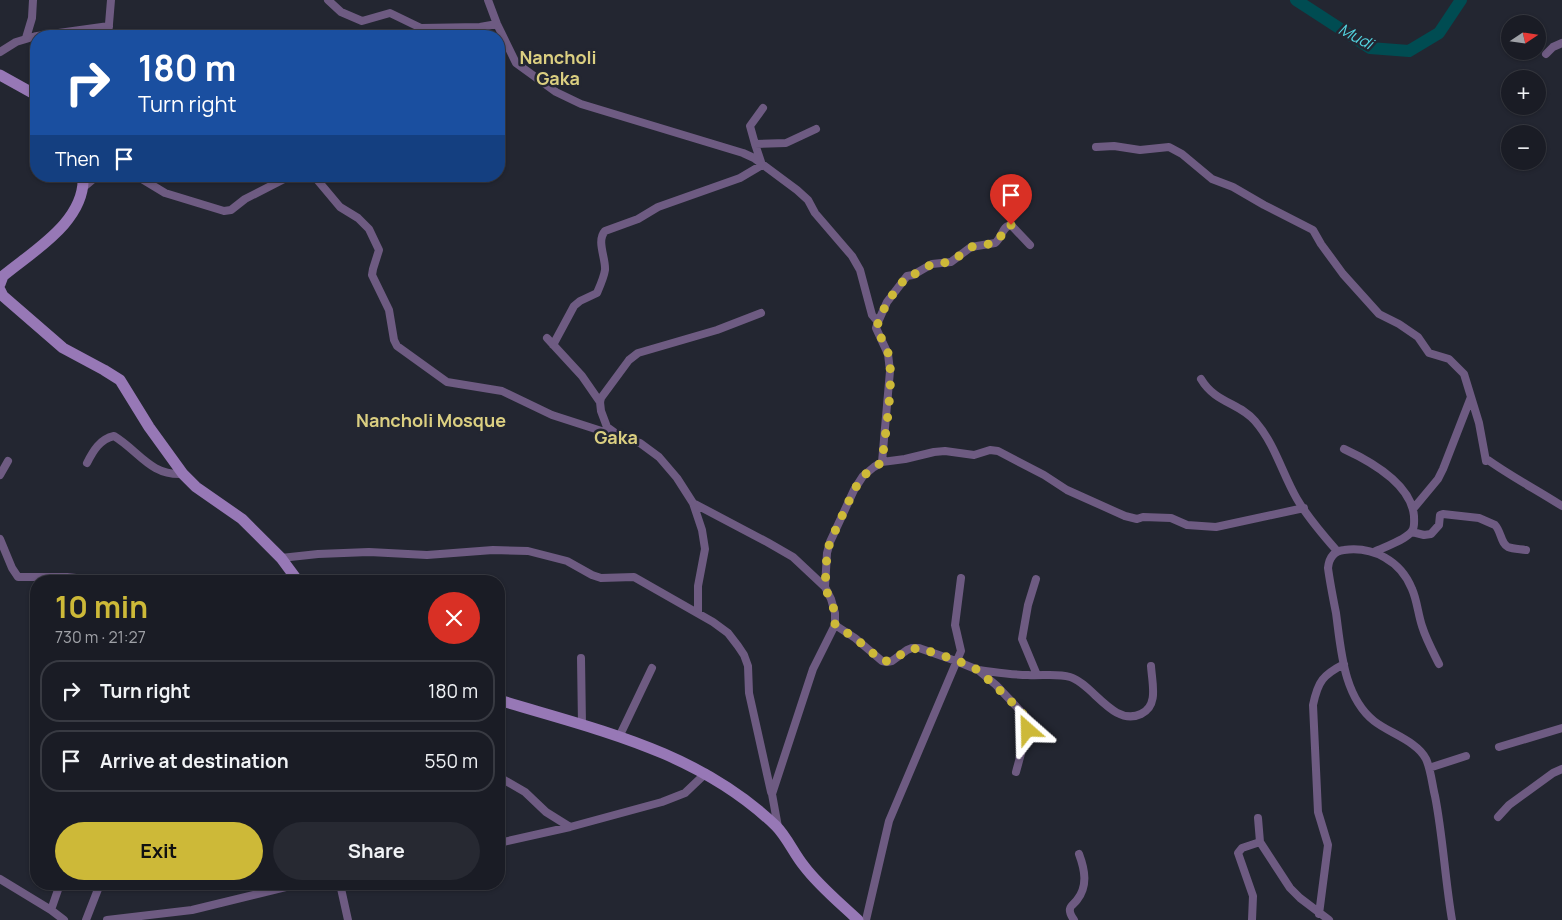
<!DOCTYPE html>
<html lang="en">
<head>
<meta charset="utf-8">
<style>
	:root { --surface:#1a1c25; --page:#272932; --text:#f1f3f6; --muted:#9fa1a7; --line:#383a42; --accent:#cdb938 }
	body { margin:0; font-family:Manrope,sans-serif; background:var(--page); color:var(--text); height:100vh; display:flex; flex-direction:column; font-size:19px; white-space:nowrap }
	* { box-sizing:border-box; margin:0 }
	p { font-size:16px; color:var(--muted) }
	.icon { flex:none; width:28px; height:28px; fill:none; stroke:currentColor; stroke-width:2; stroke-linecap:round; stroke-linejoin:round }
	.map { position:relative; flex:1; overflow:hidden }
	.sheet { position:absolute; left:30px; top:575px; width:475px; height:315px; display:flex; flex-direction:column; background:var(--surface); border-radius:20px; box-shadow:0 1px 4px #0004,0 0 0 1px var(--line) }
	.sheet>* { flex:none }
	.hud { position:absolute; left:30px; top:30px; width:475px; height:152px; border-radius:20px; box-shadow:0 1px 4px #0004,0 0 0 1px var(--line); background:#1a4fa0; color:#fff; overflow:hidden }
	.needle { width:32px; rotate:77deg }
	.tools { position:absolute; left:1501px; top:15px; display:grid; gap:10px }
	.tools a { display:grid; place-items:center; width:45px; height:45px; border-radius:50%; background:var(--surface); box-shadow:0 1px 4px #0004,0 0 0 1px var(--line); font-size:25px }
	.pin { position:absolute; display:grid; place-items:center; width:42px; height:42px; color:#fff; margin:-51px -21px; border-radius:50% 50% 50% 0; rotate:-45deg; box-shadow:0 0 5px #0007 }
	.pin .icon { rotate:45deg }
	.me { position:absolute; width:55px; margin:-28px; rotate:335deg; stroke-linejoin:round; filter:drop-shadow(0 0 4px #0008) }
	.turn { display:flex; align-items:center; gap:18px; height:105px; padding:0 25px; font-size:22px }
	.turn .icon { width:65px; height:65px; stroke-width:2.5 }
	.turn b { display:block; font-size:35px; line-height:42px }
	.then { display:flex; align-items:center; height:48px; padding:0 25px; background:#0003; gap:10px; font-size:19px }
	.round { display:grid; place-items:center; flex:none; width:52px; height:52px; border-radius:26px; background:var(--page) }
	.overview { display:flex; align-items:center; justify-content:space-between; height:85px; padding:0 25px }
	h1 { font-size:30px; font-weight:700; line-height:38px; color:var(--accent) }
	.cta { display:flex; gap:10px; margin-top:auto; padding:10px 25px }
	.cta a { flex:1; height:58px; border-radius:30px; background:var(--accent); color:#111; font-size:20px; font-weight:700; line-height:58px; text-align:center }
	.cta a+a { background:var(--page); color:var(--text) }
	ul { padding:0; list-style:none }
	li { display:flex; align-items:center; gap:15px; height:62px; margin:0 10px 8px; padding:0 15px; border:2px solid var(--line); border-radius:20px }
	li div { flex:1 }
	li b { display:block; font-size:19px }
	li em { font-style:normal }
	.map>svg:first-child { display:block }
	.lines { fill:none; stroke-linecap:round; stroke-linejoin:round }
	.river { stroke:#004c52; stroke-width:12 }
	.street { stroke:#6e5b82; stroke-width:8 }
	.secondary { stroke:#9778b6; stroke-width:11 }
	.route { stroke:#cdb938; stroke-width:9; stroke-dasharray:0 16.2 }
	.labels { text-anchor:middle; stroke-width:5; stroke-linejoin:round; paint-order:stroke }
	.water-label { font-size:16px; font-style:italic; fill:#53d3df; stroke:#232631 }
	.quarter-label { font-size:18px; font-weight:bold; fill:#dbcf81; stroke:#232631 }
</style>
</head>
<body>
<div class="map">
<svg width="1562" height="920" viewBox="0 0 1562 920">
	<rect width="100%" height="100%" fill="#232631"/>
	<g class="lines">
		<!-- river -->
		<path class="river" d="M1296 0 1370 48 1409 51 1439 33 1461 0"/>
		<!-- street -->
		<path class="street" d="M328 0 341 12 362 21 390 13 421 28 480 27 497 24
			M488 0 497 24 516 63 556 92 581 104 743 153 754 158 797 190 808 200 815 213 852 256 860 270 872 315 878 322 876 328 888 354 890 371 882 462
			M37 36 109 26
			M108 36 111 0
			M26 38 32 18 33 0
			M0 52 16 42 36 36
			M1546 54 1553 47 1562 43
			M755 144 750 126 763 108
			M1096 147 1114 146 1140 150 1169 147 1182 154 1212 179 1233 187 1264 205 1313 230 1321 244 1343 274 1379 314 1399 324 1418 337 1429 353 1449 359 1464 374 1479 423 1486 461 1488 460C1512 477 1537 490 1562 506
			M137 176 165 193 224 211 231 210 245 199 290 176
			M314 176 340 207 358 218 369 229 379 250 373 269 372 275 389 310 394 340 397 346 447 382 502 391 552 415 614 435
			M84 187 97 176
			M761 313 717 330 638 353 629 360 601 398 600 402 601 411 607 427 618 435 640 443 659 457 677 478 693 503 767 542 793 557 825 587 831 599 835 613V625L813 669 772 794 778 827
			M878 322 887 302 907 276 913 275 932 264 951 262 971 247 995 243C1002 238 1002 226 1011 225L1030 245
			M547 338 582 376 600 402
			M553 345 574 306 580 301 597 293C600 286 604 277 605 270 606 258 596 241 605 231L638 219 658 207 740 178 762 165 755 144 786 143 816 129
			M1201 379C1215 403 1240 403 1255 421 1275 444 1282 473 1297 499 1308 518 1323 535 1337 551
			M1344 449C1370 461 1411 484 1414 516 1414 521 1415 527 1412 531 1406 540 1384 547 1374 552
			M87 463C93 451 100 439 114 436 139 451 150 476 183 474
			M0 475 8 461
			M693 503 702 530 705 549 698 586V613
			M1413 509 1438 479 1443 469 1471 397
			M1412 532 1424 535 1431 534 1439 525 1440 515 1443 514 1479 518 1495 525C1501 531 1501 544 1508 547 1513 549 1520 549 1526 550
			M0 539 12 568 18 577H67L103 581
			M281 558 318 554 369 552 427 555 493 550 528 551 567 561 592 575 601 578 634 577 713 622 728 633 738 646 744 655 748 666 749 693 771 792
			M1036 579 1028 605 1022 639 1037 675
			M825 587 827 553 830 542 854 490 863 476 874 467 882 462 905 459 934 452 945 451 974 455 990 450 998 451 1044 475 1067 490 1125 516 1137 519 1143 517 1171 518 1187 525 1216 527 1304 508
			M835 625 855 638 882 661 887 662 892 661 907 650 912 648H919L956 661 978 670 996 685 1027 718 1029 724 1016 772
			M581 658 582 725
			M1439 664C1433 652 1426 639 1422 626 1418 614 1417 600 1412 589 1401 561 1373 546 1344 550 1334 551 1329 558 1328 568 1330 583 1333 598 1336 613 1341 649 1343 696 1374 721 1389 733 1417 741 1426 759 1431 770 1432 784 1435 796 1443 837 1445 879 1452 920
			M978 670C995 672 1011 675 1028 675 1041 676 1057 673 1070 677 1093 684 1113 727 1141 714 1159 706 1152 683 1151 666
			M619 737 652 668
			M1499 747 1562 728
			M1429 768 1466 756
			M499 777 525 792 546 812 570 827
			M1498 817 1509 805 1553 773 1562 769
			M1258 818 1260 842 1290 888 1300 898 1329 920
			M499 843 570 827 662 802 685 793 706 773
			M0 879 51 910 64 920
			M340 884 348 920
			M51 910 60 884
			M1319 914 1328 845 1318 812 1313 705C1318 681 1323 675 1344 664
			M86 920 100 884
			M107 920 192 910 298 884
			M866 920 889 821 961 651 955 625 961 578
			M1074 920C1072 917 1069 913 1070 909 1070 906 1075 903 1077 900 1088 886 1085 870 1079 854
			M1252 920 1253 896 1238 853 1242 848 1260 842"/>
		<!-- secondary -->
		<path class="secondary" d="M0 75 36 95
			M0 284 3 276C33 251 86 221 83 176
			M0 290 3 296 63 348 104 370 120 380 149 427 183 474 196 487 242 519 281 558 298 581
			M499 700C598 730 698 751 776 826 787 837 794 854 804 866 819 886 840 903 858 920"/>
	</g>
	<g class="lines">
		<!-- route -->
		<path class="route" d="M1011 225 1005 227 1000 238 995 243 971 247 951 262 932 264 913 275 907 276 887 302 876 328C880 336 885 344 888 353 895 378 885 434 882 462L863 476 854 490 830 542 827 553 825 587 835 612V625L855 638 882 661H892L907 650 919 648 956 660 978 670 1006 696 1027 718 1029 724 1028 730"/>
	</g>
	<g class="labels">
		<!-- water labels -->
		<g class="water-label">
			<text transform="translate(1356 36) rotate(28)" y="6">Mudi</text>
		</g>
		<!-- quarter labels -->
		<g class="quarter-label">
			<text x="558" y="64">Nancholi<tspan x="558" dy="21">Gaka</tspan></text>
			<text x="431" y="427">Nancholi Mosque</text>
			<text x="616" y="444">Gaka</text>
		</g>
	</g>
</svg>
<div class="tools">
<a><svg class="needle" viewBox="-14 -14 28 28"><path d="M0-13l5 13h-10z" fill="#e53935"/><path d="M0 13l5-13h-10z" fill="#9fa1a7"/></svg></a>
<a>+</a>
<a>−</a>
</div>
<div class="pin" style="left:1011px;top:225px;background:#d93025"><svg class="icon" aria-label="arrive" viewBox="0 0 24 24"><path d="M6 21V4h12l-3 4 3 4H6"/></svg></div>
<svg class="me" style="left:1028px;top:730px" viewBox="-20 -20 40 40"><path d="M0-17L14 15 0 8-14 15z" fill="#cdb938" stroke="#fff" stroke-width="4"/></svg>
<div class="hud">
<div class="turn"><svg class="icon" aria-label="right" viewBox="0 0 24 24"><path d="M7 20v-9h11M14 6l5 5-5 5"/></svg><div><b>180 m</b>Turn right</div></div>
<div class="then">Then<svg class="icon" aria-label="arrive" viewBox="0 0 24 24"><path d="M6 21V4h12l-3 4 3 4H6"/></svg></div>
</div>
<section class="sheet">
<div class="overview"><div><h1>10 min</h1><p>730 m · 21:27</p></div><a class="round" style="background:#d93025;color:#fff"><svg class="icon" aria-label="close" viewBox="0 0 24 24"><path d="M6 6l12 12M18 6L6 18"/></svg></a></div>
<ul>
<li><svg class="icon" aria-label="right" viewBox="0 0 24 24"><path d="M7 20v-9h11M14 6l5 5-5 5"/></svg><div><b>Turn right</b></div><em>180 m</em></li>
<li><svg class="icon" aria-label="arrive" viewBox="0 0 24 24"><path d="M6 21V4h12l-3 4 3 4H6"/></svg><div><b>Arrive at destination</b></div><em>550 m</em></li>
</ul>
<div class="cta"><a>Exit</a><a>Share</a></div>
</section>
</div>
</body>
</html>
